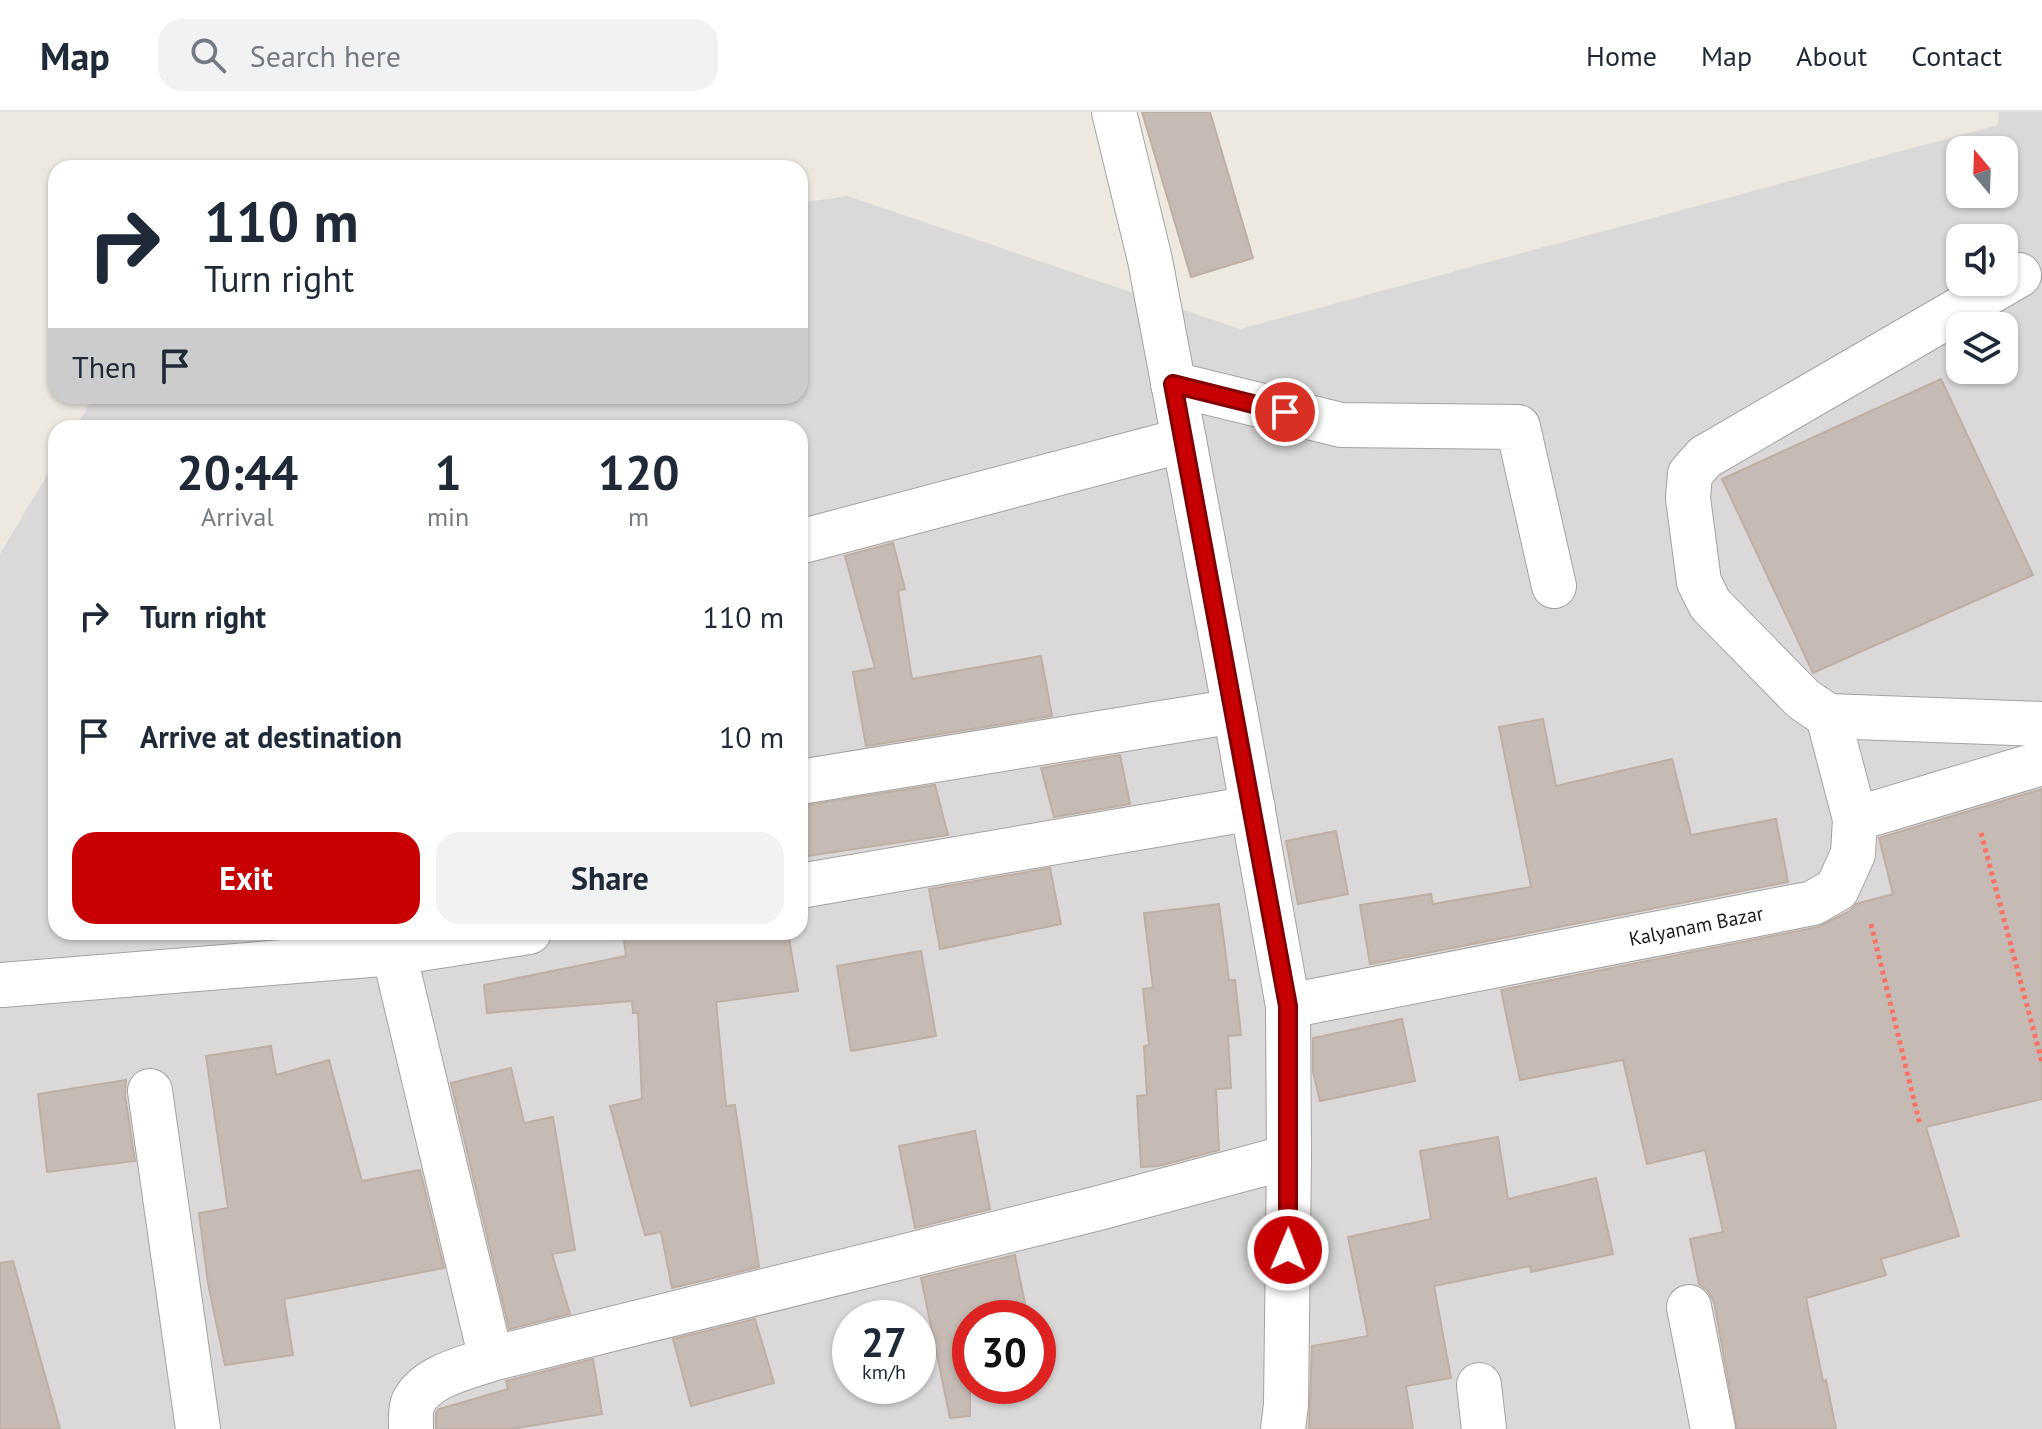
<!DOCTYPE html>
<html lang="en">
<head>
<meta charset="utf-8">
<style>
	:root { --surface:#fff; --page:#f2f2f3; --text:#1f2937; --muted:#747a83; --line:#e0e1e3; --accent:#c70004 }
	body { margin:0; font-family:"PT Sans",sans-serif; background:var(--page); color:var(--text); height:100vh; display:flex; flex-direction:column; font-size:30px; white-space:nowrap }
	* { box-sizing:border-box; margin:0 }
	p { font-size:26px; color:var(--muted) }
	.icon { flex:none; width:44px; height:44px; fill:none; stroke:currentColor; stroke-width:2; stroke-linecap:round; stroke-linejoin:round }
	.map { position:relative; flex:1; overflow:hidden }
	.side { position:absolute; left:48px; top:308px; width:760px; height:520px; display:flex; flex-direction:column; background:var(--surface); border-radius:24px; box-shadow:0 2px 6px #0004 }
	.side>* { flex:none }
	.guide { position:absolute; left:48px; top:48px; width:760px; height:244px; border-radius:24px; box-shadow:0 2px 6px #0004; background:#fff; color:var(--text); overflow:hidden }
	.needle { width:52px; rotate:341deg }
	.tools { position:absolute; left:1946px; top:24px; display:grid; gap:16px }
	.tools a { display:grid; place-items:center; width:72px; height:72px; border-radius:16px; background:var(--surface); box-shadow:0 2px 6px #0004; font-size:40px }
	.speed { position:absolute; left:832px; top:1188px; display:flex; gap:16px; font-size:40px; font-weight:700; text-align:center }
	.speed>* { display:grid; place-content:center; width:104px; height:104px; border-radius:50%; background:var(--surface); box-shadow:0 2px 6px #0004; line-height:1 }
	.speed small { font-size:20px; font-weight:400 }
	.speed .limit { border:12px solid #d22; background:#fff; color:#111 }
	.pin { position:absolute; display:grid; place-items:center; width:68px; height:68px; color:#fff; margin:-34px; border:4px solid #fff; border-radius:50%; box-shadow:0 2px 8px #0007 }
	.me { position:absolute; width:88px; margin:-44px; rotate:1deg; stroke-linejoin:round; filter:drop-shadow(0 0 6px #0008) }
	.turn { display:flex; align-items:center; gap:28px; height:168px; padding:0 24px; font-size:36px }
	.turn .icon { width:104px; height:104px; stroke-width:2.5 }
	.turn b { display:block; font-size:56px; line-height:68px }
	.then { display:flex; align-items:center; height:76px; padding:0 24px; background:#0003; gap:16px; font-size:30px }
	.eta { display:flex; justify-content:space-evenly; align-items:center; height:136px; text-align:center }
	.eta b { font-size:48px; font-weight:700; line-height:56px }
	.action { display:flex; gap:16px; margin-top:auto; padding:16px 24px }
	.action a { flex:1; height:92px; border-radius:24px; background:var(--accent); color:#fff; font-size:32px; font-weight:700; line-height:92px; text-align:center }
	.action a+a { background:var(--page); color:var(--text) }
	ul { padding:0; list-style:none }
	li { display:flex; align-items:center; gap:24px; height:120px; padding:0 24px }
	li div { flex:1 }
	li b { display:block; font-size:30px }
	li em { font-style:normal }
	header { display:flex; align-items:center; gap:48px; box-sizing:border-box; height:112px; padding:0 40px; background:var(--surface); border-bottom:2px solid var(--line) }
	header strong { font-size:38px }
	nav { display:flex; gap:44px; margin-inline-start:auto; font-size:28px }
	.search { width:560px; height:72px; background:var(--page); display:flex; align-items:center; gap:20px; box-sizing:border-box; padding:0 28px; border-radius:24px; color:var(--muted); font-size:30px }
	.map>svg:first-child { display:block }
	.residential { fill:#dad8d8; fill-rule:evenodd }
	.building { fill:#c5bbb4; stroke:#bfafa3; stroke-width:2 }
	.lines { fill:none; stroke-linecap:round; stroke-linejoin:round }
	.minor-casing { stroke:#a3a3a3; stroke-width:46 }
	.path { stroke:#fa7165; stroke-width:5; stroke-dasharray:4 4; stroke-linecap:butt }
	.minor { stroke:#fff; stroke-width:44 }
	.route-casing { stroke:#810003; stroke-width:20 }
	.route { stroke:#c70004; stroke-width:14 }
	.labels { text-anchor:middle; stroke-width:8; stroke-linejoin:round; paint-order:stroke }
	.street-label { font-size:20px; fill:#1c1c1c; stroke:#fff }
</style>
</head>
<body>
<header>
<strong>Map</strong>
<div class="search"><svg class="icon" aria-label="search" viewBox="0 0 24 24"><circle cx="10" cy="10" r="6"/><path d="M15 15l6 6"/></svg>Search here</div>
<nav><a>Home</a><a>Map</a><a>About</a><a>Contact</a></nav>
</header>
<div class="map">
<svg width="2042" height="1317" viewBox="0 0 2042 1317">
	<rect width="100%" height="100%" fill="#ede9e1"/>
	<!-- residential -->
	<path class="residential" d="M1999 0H2042V1317H0V442L56 348V820H800V316H75L94 284H800V91L847 84 1240 217 1998 13ZM1960 38H2004V82H1960ZM1960 126H2004V170H1960ZM1960 214H2004V258H1960ZM850 1206H918V1274H850ZM970 1206H1038V1274H970Z"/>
	<!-- building -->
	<path class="building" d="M1142 0H1210L1253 146 1191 165Z
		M1941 267 2033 463 1813 561 1722 367Z
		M893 431 905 477 898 479 912 567 1041 544 1052 604 866 634 853 560 875 556 845 444Z
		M1543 607 1556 674 1672 647 1691 723 1776 707 1788 770 1370 852 1360 793 1431 782 1433 792 1531 775 1499 615Z
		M1120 643 1130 692 1054 705 1041 656Z
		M935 673 948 723 800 745V694Z
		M2042 677V987L1926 1015 1959 1124 1881 1147 1886 1163 1806 1186 1823 1269 1826 1268 1836 1317H1737L1714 1190 1708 1179 1699 1172 1690 1127 1723 1120 1705 1038 1647 1052 1623 948 1520 968 1501 878 1818 815 1850 799 1856 792 1893 782 1879 726Z
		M1336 719 1348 782 1298 792 1286 729Z
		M1050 756 1061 812 940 837 929 777Z
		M1219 792 1229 868H1235L1241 923 1228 924 1231 976 1216 977 1219 1038 1159 1054 1141 1055 1137 984 1147 983 1144 934 1149 933 1143 877 1153 876 1144 801Z
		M623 820H788L798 879 716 890 726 994 735 993 759 1155 672 1176 661 1120 645 1123 610 994 642 987 638 901H633L632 889 487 901 484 873 626 844Z
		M921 839 936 924 851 939 837 854Z
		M1402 907 1415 969 1320 989 1313 960V926Z
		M271 934 276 963 329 948 362 1069 420 1058 444 1156 284 1187 293 1243 225 1253 208 1171 199 1101 228 1096 206 944Z
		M511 956 524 1011 553 1005 575 1138 552 1142 570 1202 509 1217 451 971Z
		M126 968 125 983 135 1049 47 1060 38 982Z
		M975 1019 990 1097 915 1116 899 1034Z
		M1498 1025 1508 1087 1596 1066 1613 1142 1531 1160 1530 1154 1434 1174 1451 1266 1406 1274 1413 1317H1309L1312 1234 1368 1224 1348 1125 1431 1107 1420 1039Z
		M1015 1143 1028 1206H970V1304L950 1306 921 1166Z
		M13 1149 60 1317H0V1151Z
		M755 1207 774 1271 691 1294 673 1227Z
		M593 1247 602 1302 511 1317H436V1301L439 1297 508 1277 506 1269Z"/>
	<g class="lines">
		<defs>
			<g id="minor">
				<path d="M1114 0 1150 148 1235 599 1288 894 1289 1045 1286 1293 1283 1317"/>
				<path d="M1173 272 1341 313 1518 315 1554 474"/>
				<path d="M807 428 1184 328"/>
				<path d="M1828 604 2042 612"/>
				<path d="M800 670 1235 599"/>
				<path d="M1855 707 1828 604 1803 587 1710 492 1699 470 1688 386 1690 362 1705 345 2019 163"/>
				<path d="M800 774 1253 696"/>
				<path d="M394 841 491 1247"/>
				<path d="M2 873 394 841 529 820"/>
				<path id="s1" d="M1288 894 1813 791 1837 777 1853 742 1855 707 2042 651"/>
				<path d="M150 979 198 1317"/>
				<path d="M1689 1195 1713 1317"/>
				<path d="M1479 1273 1484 1317"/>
				<path d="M411 1317C411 1309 410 1298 413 1291 425 1264 466 1256 491 1247L1095 1097 1289 1045"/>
			</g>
		</defs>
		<!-- minor casing -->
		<use href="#minor" class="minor-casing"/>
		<!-- path -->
		<path class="path" d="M1981 721 2042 950
			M1871 812 1920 1013"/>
		<!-- minor -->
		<use href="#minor" class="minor"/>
	</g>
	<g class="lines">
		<defs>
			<path id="route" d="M1285 300 1173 272 1288 894V1138"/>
		</defs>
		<!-- route casing -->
		<use href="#route" class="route-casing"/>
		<!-- route -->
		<use href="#route" class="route"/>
	</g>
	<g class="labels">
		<!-- street labels -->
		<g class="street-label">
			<text dy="7" stroke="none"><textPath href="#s1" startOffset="416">Kalyanam Bazar</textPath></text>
		</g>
	</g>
</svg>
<div class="tools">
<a><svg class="needle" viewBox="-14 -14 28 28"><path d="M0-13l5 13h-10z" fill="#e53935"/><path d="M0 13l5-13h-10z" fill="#747a83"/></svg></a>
<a><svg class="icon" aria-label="sound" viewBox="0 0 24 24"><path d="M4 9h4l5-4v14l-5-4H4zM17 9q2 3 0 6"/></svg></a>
<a><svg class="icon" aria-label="layers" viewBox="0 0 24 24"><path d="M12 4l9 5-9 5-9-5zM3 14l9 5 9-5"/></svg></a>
</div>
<div class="speed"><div>27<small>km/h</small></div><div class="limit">30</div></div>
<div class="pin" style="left:1285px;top:300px;background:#d93025"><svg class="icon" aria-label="arrive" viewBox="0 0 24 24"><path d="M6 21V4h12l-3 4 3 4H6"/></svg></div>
<svg class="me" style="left:1288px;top:1138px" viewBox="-20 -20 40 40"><circle r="17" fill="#c70004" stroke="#fff" stroke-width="3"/><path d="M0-11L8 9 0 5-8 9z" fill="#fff"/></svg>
<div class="guide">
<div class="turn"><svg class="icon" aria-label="right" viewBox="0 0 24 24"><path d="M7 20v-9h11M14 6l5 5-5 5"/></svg><div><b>110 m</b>Turn right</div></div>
<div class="then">Then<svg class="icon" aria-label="arrive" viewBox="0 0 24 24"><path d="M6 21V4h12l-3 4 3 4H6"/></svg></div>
</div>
<section class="side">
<div class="eta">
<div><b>20:44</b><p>Arrival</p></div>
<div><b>1</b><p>min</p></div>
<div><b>120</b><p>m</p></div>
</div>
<ul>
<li><svg class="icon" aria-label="right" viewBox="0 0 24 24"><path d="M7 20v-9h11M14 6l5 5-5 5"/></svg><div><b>Turn right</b></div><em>110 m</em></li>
<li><svg class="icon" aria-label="arrive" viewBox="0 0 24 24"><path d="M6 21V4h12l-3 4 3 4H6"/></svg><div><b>Arrive at destination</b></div><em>10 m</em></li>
</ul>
<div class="action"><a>Exit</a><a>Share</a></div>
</section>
</div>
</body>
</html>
